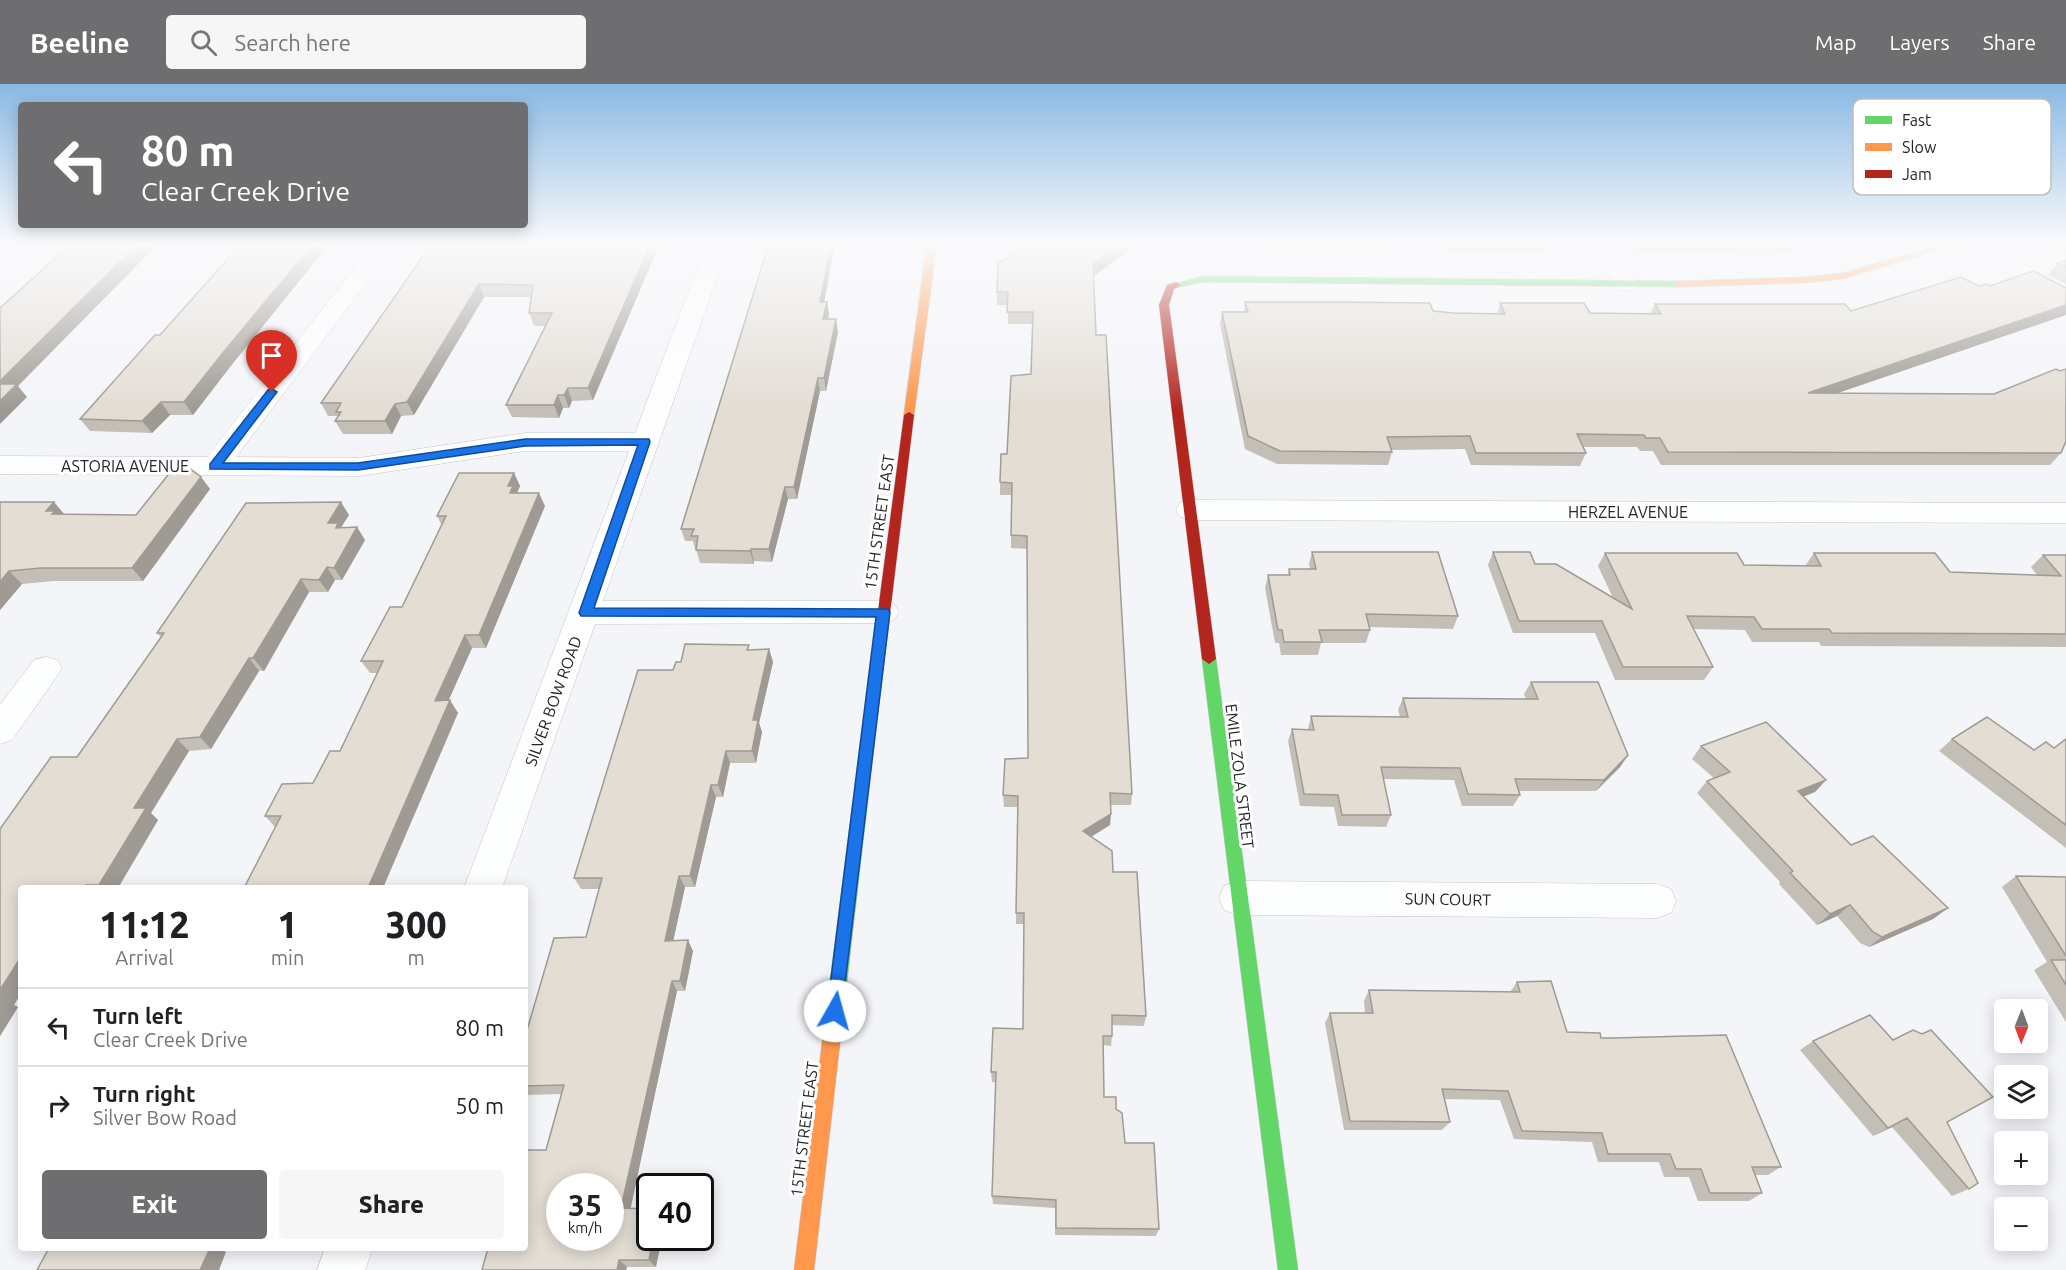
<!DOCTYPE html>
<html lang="en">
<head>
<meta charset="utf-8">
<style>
	:root { --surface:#fff; --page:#f6f6f6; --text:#202124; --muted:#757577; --line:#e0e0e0; --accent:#6e6e71 }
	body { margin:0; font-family:Ubuntu,sans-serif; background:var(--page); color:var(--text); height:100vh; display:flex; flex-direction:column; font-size:22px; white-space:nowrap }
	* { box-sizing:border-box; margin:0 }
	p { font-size:20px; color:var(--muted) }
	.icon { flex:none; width:33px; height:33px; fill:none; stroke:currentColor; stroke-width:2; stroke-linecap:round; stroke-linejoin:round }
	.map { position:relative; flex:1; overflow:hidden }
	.sheet { position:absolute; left:18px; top:801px; width:510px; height:366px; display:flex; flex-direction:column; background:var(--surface); border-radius:6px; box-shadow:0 3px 15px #0003 }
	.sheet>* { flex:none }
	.banner { position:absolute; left:18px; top:18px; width:510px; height:126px; border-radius:6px; box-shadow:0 3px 15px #0003; background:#6e6e71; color:#fff; overflow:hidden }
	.needle { width:39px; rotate:181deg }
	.fabs { position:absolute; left:1994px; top:915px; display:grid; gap:12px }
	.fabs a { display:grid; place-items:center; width:54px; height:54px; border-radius:6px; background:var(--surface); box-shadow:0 3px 15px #0003; font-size:30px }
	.speed { position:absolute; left:546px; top:1089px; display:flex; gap:12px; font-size:30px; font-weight:700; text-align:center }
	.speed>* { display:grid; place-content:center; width:78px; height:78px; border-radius:50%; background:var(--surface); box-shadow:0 3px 15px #0003; line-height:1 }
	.speed small { font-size:15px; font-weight:400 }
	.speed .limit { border:3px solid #111; border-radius:9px; background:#fff; color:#111 }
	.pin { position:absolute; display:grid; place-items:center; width:51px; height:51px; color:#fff; margin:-62px -26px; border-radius:50% 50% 50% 0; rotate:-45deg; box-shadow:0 0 6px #0007 }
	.pin .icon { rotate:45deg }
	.me { position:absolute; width:66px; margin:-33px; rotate:7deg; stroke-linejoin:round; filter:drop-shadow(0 0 4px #0008) }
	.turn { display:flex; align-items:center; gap:21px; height:126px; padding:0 24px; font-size:27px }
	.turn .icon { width:78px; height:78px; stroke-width:2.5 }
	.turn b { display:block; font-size:42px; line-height:51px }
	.eta { display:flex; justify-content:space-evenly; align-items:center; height:102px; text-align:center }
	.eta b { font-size:36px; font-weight:800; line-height:42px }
	.primary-button { display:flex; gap:12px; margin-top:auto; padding:12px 24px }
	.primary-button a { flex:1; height:69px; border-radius:6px; background:var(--accent); color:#fff; font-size:24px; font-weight:800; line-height:69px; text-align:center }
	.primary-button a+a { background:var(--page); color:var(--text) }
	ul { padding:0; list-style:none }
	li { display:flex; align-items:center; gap:18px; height:78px; padding:0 24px; border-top:2px solid var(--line) }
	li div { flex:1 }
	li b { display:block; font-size:22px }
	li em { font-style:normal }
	header { display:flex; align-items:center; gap:36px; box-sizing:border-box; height:84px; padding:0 30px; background:var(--accent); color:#fff }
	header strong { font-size:28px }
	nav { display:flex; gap:33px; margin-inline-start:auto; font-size:21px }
	.search { width:420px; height:54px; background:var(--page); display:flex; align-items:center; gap:15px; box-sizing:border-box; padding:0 21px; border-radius:6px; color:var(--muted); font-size:22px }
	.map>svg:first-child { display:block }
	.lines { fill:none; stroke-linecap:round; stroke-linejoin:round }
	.street-casing { stroke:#c4c4c7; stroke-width:1 }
	.fast-casing { stroke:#c4c4c7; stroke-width:1 }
	.slow-casing { stroke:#c4c4c7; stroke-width:1 }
	.jam-casing { stroke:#c4c4c7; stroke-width:1 }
	.street { fill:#fdfefe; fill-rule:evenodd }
	.fast { fill:#63d668; fill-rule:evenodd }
	.slow { fill:#ff974d; fill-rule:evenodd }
	.jam { fill:#b3261e; fill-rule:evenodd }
	.wall { fill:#c3beb6 }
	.shaded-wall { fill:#9f9b94 }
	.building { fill:#e3ddd4; stroke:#9f9b94; stroke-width:1.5; fill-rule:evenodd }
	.route { fill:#1a73e8; stroke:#114b97; stroke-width:1.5 }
	.labels { text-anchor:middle; stroke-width:6; stroke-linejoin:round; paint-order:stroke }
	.street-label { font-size:16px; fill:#262628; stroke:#fff }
	.key { fill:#fff; stroke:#bebebe; stroke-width:1.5 }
	.key-label { font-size:16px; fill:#262628 }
</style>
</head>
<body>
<header>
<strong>Beeline</strong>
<div class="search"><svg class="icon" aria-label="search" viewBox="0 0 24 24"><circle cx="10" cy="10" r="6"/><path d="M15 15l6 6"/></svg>Search here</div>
<nav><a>Map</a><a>Layers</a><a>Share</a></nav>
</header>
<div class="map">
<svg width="2066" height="1186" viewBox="0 0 2066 1186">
	<rect width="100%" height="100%" fill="#f4f5f9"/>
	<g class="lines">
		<defs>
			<path id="street" d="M23 159H47L8 195 0 197V178Z
				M374 159H396L236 373 359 374 525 349H635L707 159H729L603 517H883L894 520 899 528 894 536 883 539 595 540 502 804H464L629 367H525L359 392 0 390V372L207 373Z
				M1589 159H1611L1639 201 1635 206H1619Z
				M1955 159H1983L2066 203V219L1958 164Z
				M1190 416 2066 419V439L1190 436 1180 433 1176 426 1180 419Z
				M46 573 58 576 62 585 12 656 0 660V621L34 576Z
				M1238 797 1657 800 1671 805 1676 817 1671 829 1657 834 1238 831 1224 826 1219 814 1224 802Z
				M325 1164H373L365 1186H317Z"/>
			<path id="fast" d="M1203 192 1679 197 1684 200 1679 203 1203 198 1176 204 1171 201Z
				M1209 570 1216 575 1298 1186H1278L1202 575Z
				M867 656 872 658 874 662 840 959 837 965 831 967 825 965 822 959 860 662 862 658Z"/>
			<path id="slow" d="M927 159H937L914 331 909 334 904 331Z
				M1946 159H1961L1843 195 1804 199 1679 203 1674 200 1679 197 1804 193 1842 189Z
				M831 951 837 953 840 959 814 1186H794L822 959 825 953Z"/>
			<path id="jam" d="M1176 198 1181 201 1174 205 1169 221 1216 575 1209 580 1202 575 1159 221 1167 201Z
				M909 328 914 331 874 662 872 666H862L860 662 904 331Z"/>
		</defs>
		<!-- street casing -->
		<use href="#street" class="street-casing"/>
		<!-- fast casing -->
		<use href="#fast" class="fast-casing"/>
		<!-- slow casing -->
		<use href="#slow" class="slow-casing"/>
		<!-- jam casing -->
		<use href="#jam" class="jam-casing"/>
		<!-- street -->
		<use href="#street" class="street"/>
		<!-- fast -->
		<use href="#fast" class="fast"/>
		<!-- slow -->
		<use href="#slow" class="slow"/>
		<!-- jam -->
		<use href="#jam" class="jam"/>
	</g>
	<!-- wall -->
	<path class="wall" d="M432 159H660L593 316 572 317 569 324H563L559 334 512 333 506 321 546 242H534L529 229 531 213H484L414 331 401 332 392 350H343L335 337 338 332H328L321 319Z
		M769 159H835L824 218H827L829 230 828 235 838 248 826 307H820L797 415H788L772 478 754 477V480L700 479 696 465H695L693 457H685L681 445Z
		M1096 159H1174L1131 165 1109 181 1108 179V182L1094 192 1096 251 1132 710 1131 721H1111L1110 741 1092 752 1113 788 1146 932 1144 942 1112 941V952L1111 962 1103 961 1104 1013 1116 1025 1125 1059 1159 1145 1156 1152 1055 1151V1124L993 1120 992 1112 996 998H992L991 988 1023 945 1024 840H1016V829L1018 723H1004L1003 711 1028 674 1027 465 1011 464V411H1000V398L1007 370 1031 290 1033 240H1008V221H997V208L1100 166Z
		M1212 159H1383L1381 167 1265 166 1264 162H1213Z
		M1445 159H1549L1546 168H1449Z
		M1633 159H1812L1779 169 1634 168Z
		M2066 164V171L2062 169Z
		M2066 176V200L2048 191 2058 179Z
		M1245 218 1433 227 1454 229 1497 230 1500 219 1590 229 1650 230 1655 220 1837 309 2061 369 2050 381H1661L1653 367H1640L1637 363H1583L1586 369 1580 382 1471 381 1465 365 1391 366 1392 368 1388 381 1277 380 1245 365 1220 240 1222 228H1244Z
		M230 283 193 331H170L152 349 90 347 80 335Z
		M514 389 520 402 517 409 545 422 486 564H472L448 616 458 629 275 743 265 732 313 699 340 667 377 589H370L361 577 402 523 442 442 437 432Z
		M201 393 210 405 143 497H53L22 500 0 526V418L65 431H136Z
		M349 431 341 444 365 456 342 496H335L328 508H309L264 587H259L211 665 189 667 151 729 158 736 118 804H21V909L14 921 18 923 0 952V745L77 673 161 553 157 549Z
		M1312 468 1458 532 1453 545 1369 543 1370 546 1366 559H1321L1318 571H1281L1279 559H1275L1265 504 1268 491H1288L1289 485H1310L1309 480Z
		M1493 468 1535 480 1613 514 1598 482 1605 469 1744 481 1805 482 1814 469 1950 488 2037 491 2031 483 2043 471H2066V563L1821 562 1819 558H1752L1745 546 1693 545 1713 583 1704 596H1615L1595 549H1513L1488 481Z
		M769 565 773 578 759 639 762 648 756 679H730L723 713H716L695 803H685L673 857 693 867 685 907H677L630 1124 656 1183H627L626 1186H482L546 1066 561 1010 525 1011V953L586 853 599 805H581L574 794 673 586 681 578 750 566Z
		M1531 598 1628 671 1620 683 1596 707H1519L1520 711 1513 722H1462L1454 696 1383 695 1391 731 1386 743 1338 742 1334 723 1300 722 1288 657 1292 645H1308L1311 632 1400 633 1398 626 1403 614 1526 615 1524 610Z
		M1952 655 2034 666 2054 664 2066 655V764L1939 667Z
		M1701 662 1826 696 1815 708 1803 712 1851 761 1948 824 1933 835 1869 863 1860 859 1837 832 1817 841 1779 800 1780 798 1697 709 1707 697 1714 694 1692 675Z
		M2016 792 2066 793V938L2034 886 2047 878 2002 803Z
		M1517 898 1567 948 1601 954 1781 1083 1768 1091H1755L1762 1109 1749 1117H1698L1689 1093H1664L1659 1078H1598L1592 1058 1514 1055 1500 1016 1444 1015 1450 1038 1442 1046H1344L1325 939 1330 929H1365L1364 917 1369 906 1510 908Z
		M1813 957 1947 1038 1969 1105 1952 1112 1892 1043 1873 1052 1800 966Z"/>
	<!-- shaded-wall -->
	<path class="shaded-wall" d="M139 159H159L18 302 27 313 0 340V297Z
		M314 159H330L230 283 193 331 184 318 222 270Z
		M651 159H660L593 316 588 304Z
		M831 159H835L822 230 820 218Z
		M1123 159H1174L1131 165 1109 181 1110 169Z
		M1785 159H1812L1779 169Z
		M1108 169V182L1093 192V180Z
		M479 200 484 213 414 331 407 318Z
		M827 218 829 230 825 248 823 235Z
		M2066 221V231L1800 322 1808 309Z
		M836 235 838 248 826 307 824 294Z
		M818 294 820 307 797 415 794 403Z
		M568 304 572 317 569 324 564 311Z
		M558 311 563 324 559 334 554 321Z
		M161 318 170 331 152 349 142 337Z
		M395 320 401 332 392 350 385 337Z
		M514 389 520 402 517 409H510L508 402Z
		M201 393 210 405 143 497 132 484Z
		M785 403 788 415 772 478 769 465Z
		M539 409 545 422 486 564 479 551Z
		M54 418 65 431 59 438 46 427Z
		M341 418 349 431 341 443 347 452 328 439Z
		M357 443 365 456 342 496 334 484Z
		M751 465 754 477V480L750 467Z
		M327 483 335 496 328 508 319 496Z
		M9 487 22 500 0 526V498Z
		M301 495 309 508 264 587 253 574Z
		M465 551 472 564 443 629 435 617Z
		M769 565 773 578 759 639 762 648 756 679 752 667 753 636Z
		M249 574 259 587 211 665 200 653Z
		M450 616 458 629 383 804H368Z
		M177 655 189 667 151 729 158 736 118 804H102L99 801 134 724Z
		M726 667 730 679 723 713 718 701Z
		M1628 671 1620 683 1596 707 1604 696Z
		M1826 696 1815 708 1787 719 1798 707Z
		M711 701 716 713 695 803 690 792Z
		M1111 730 1110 741 1083 758V747Z
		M679 792 685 803 671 867 665 857Z
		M1850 821 1837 832 1817 841 1830 830Z
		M1948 824 1933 835 1869 863 1882 853Z
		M688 856 693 867 685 907 680 897Z
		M21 873V909L14 921 18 923 0 952V906Z
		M672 897 677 907 629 1132 621 1124Z
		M1907 1034 1892 1043 1873 1052 1888 1044Z
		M653 1154H662L656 1183 649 1176Z
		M210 1164H217L226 1168 219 1186H200Z
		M619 1176 627 1183 626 1186H617Z"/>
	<!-- building -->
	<path class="building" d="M72 159H139L0 297V224Z
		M242 159H314L222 270 184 318H161L142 337 80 335 155 251H160Z
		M432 159H651L588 304H568L564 311H558L554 321H506L552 229H529L533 201 479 200 407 318 395 320 385 337H335L341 328H336L341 319H321Z
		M769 159H831L820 218H827L823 235H836L824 294H818L794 403H785L769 465H751L750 467 696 466 698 452H691L694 445H681Z
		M1032 159H1082L1108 169 1093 180 1096 251H1106L1132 710 1110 709 1111 730 1083 747 1112 767 1113 788H1137L1146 932 1112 931V952H1103L1104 1013H1116V1025L1122 1029 1125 1059H1154L1159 1145 1056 1144V1116L992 1112 996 988H991L993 944 1023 945 1024 829H1016L1018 712 1003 711 1005 675 1028 674 1027 452 1011 451 1012 399 1000 398 1001 370H1007L1011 292 1031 290 1033 228H1007L1008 208H997L998 179Z
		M1104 159H1123L1110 169Z
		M2066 176V183L2058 179Z
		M2033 187 2066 204V221L1808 309 1994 310 2056 285 2060 287 2066 285V357L2061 369 1668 368 1660 354H1646L1644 351 1577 350 1586 369H1476L1470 352 1387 353 1392 368 1280 367 1248 352 1222 228H1248L1245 218H1329L1430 219 1433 227 1454 229 1505 230 1500 219H1584L1590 229 1661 230 1655 220H1845L1851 227 1961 193 1979 202 1986 200 1990 202Z
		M0 300H17L0 317Z
		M176 381H185L201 393 132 484H41L9 487 0 498V418H54L46 427H55L52 430 136 431Z
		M459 389H514L508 402H513L510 409H539L479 551H465L435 617 450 616 368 804H244L281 732H265L282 700 313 699 330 667H340L383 577H361L390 523H402L446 432H437Z
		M341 418 328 439H338L336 444 357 443 334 484 327 483 319 496 301 495 253 574H249L200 653 177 655 134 724H146L99 801H86L85 804H21V873L0 906V745L51 673H77L164 549H157L246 419Z
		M1312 468H1438L1458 532 1366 530 1370 546H1319L1322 558H1284L1282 546H1278L1268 491H1290L1289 485H1316Z
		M1493 468H1530L1535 480H1556L1632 525 1605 469H1737L1744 481 1821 482 1814 469H1935L1950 488 2061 492 2043 471H2066V550L1832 549 1829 545H1762L1754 533 1687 532 1713 583H1623L1602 537H1519Z
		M685 560 749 561 747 566 769 565 753 636H758L752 667H726L718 701H711L690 792H679L665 857 688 856 680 897H672L621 1124 650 1125V1154H653L649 1176H619L617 1186H482L488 1164H525V1066H546L564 1001 525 1002V953L554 854 586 853 602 794H574L638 586H673L676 578H681ZM560 1102H610V1154H560Z
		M1531 598H1598L1628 671 1604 696 1515 695 1520 711 1468 710 1460 684 1381 683 1391 731H1342L1338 711 1304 710 1292 645 1314 646 1311 632 1408 633 1403 614 1538 615Z
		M1987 633 2034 666 2046 658 2054 664 2066 655V741L1952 655Z
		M1766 638 1826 696 1798 707 1851 761 1873 752 1948 824 1882 853 1873 848 1850 821 1830 830 1790 789 1793 787 1707 697 1730 688 1701 662Z
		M2016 792 2066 793V872Z
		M2051 876H2066V901Z
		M1551 897 1567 948 1600 949 1601 954H1612L1726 951 1781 1083H1752L1762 1109H1710L1701 1085H1676L1670 1070H1608L1602 1049 1522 1047 1508 1007 1442 1005 1450 1038 1350 1037 1330 929H1373L1369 906 1520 908 1517 898Z
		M1870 931 1893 956 1913 946 1922 950 1931 946 1993 1013 1947 1038 1978 1099 1969 1105 1907 1034 1888 1044 1813 957Z
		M49 1164H210L200 1186H37Z"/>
	<!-- sky -->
	<linearGradient id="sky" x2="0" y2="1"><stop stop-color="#8ab9e4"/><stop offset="0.49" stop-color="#fafafc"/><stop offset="1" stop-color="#fafafc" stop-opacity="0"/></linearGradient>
	<rect width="2066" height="325" fill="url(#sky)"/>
	<!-- route -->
	<path class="route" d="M272 305 277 308 223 379H358L525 355H649L650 358 594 524 888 525 890 528 841 933 835 936 829 933 827 927 876 533 581 532 579 529 638 361 525 362 358 386 210 385V380L268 306Z"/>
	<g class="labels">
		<!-- street labels -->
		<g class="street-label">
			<text x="125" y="388">ASTORIA AVENUE</text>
			<text x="1628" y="434">HERZEL AVENUE</text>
			<text transform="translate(879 438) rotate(-82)" y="6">15TH STREET EAST</text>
			<text transform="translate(553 617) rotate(-70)" y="6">SILVER BOW ROAD</text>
			<text transform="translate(1240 692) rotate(83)" y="6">EMILE ZOLA STREET</text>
			<text transform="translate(1448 815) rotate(1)" y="6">SUN COURT</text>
			<text transform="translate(804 1045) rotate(-83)" y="6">15TH STREET EAST</text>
		</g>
	</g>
	<!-- legend -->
	<rect x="1853" y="15" width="198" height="96" rx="9" class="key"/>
	<rect x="1865" y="32" width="27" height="8" fill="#63d668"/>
	<rect x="1865" y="59" width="27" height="8" fill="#ff974d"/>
	<rect x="1865" y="86" width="27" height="8" fill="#b3261e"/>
	<g class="key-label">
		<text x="1902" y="42">Fast</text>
		<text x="1902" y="69">Slow</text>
		<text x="1902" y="96">Jam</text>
	</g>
</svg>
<div class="fabs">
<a><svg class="needle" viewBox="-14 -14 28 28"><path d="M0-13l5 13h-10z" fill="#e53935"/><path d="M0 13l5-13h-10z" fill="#757577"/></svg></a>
<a><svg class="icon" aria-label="layers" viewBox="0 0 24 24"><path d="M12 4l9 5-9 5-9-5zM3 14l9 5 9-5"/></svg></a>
<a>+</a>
<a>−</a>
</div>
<div class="speed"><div>35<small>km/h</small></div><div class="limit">40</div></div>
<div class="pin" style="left:272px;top:308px;background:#d93025"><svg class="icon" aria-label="arrive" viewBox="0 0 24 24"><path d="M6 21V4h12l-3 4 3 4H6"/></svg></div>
<svg class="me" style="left:835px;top:927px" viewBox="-20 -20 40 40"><circle r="19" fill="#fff"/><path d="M0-13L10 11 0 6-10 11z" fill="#1a73e8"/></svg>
<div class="banner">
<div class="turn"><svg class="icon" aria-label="left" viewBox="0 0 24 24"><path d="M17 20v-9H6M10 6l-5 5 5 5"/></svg><div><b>80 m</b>Clear Creek Drive</div></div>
</div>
<section class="sheet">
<div class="eta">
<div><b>11:12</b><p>Arrival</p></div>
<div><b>1</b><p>min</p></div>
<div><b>300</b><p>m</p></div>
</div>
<ul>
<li><svg class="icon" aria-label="left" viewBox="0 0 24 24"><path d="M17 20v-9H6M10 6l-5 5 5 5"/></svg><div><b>Turn left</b><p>Clear Creek Drive</p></div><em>80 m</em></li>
<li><svg class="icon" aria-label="right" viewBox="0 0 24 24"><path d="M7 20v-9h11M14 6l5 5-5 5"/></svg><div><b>Turn right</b><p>Silver Bow Road</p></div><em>50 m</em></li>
</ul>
<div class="primary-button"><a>Exit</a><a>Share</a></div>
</section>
</div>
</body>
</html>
